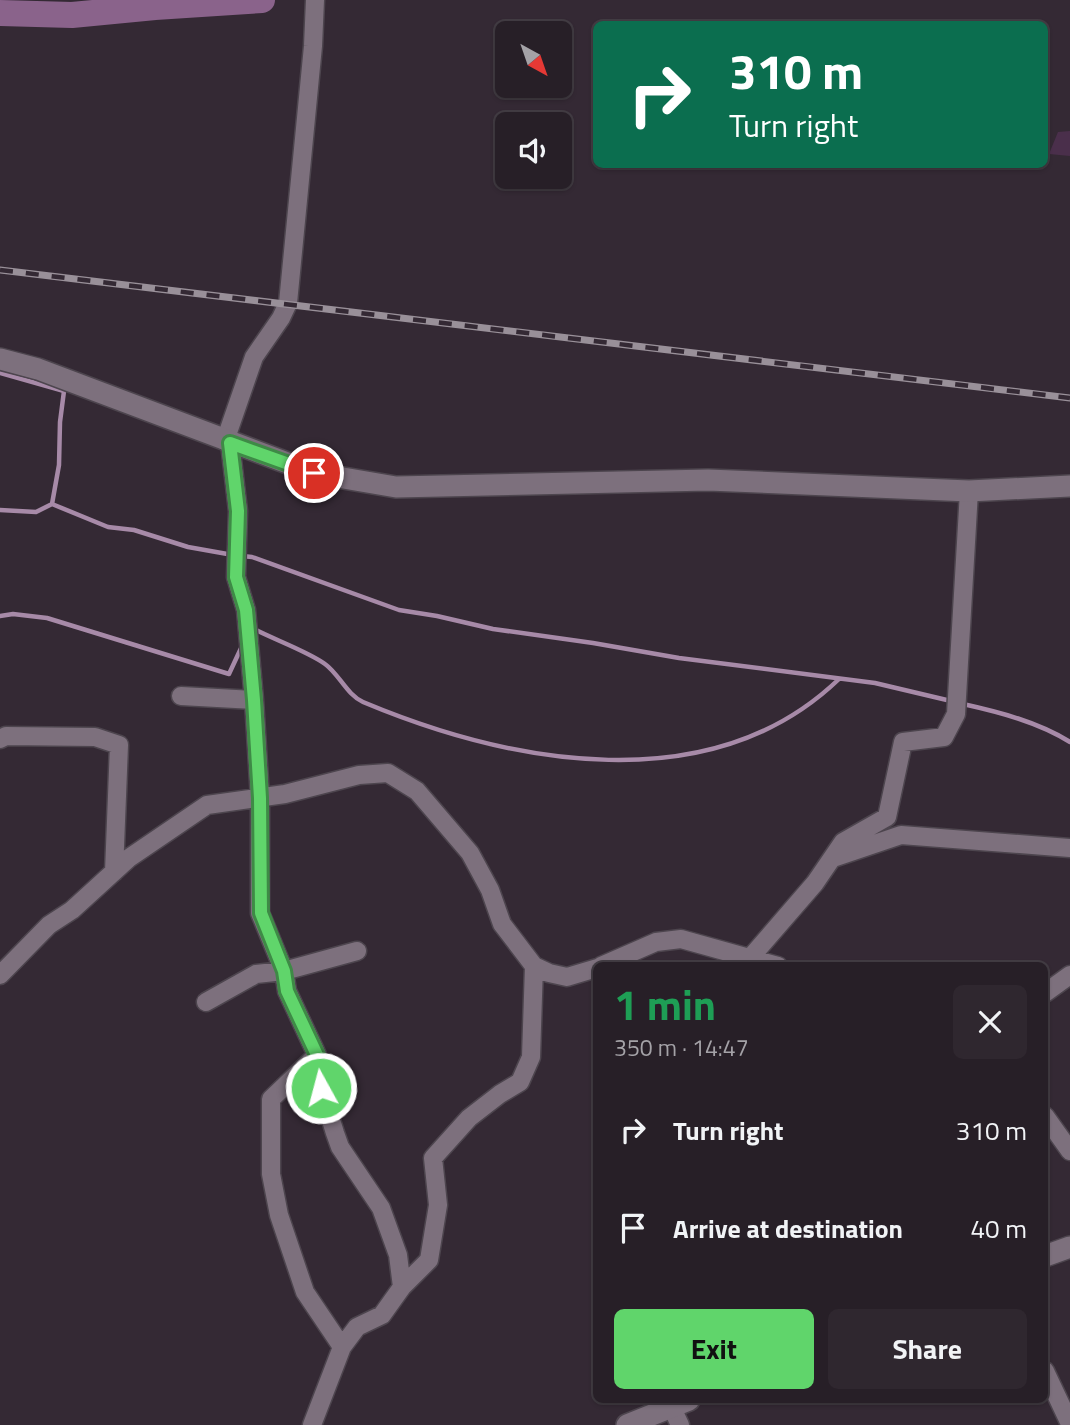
<!DOCTYPE html>
<html lang="en">
<head>
<meta charset="utf-8">
<style>
	:root { --surface:#271f27; --page:#2f272f; --text:#f1f3f6; --muted:#a4a2a7; --line:#433d44; --accent:#60d56b }
	body { margin:0; font-family:"Titillium Web",sans-serif; background:var(--page); color:var(--text); height:100vh; display:flex; flex-direction:column; font-size:26px; white-space:nowrap }
	* { box-sizing:border-box; margin:0 }
	p { font-size:23px; color:var(--muted) }
	.icon { flex:none; width:38px; height:38px; fill:none; stroke:currentColor; stroke-width:2; stroke-linecap:round; stroke-linejoin:round }
	.map { position:relative; flex:1; overflow:hidden }
	.panel { position:absolute; left:593px; top:962px; width:455px; height:441px; display:flex; flex-direction:column; background:var(--surface); border-radius:10px; box-shadow:0 2px 5px #0004,0 0 0 2px var(--line) }
	.panel>* { flex:none }
	.guide { position:absolute; left:593px; top:21px; width:455px; height:147px; border-radius:10px; box-shadow:0 2px 5px #0004,0 0 0 2px var(--line); background:#0b6e4f; color:#fff; overflow:hidden }
	.needle { width:46px; rotate:140deg }
	.controls { position:absolute; left:495px; top:21px; display:grid; gap:14px }
	.controls a { display:grid; place-items:center; width:77px; height:77px; border-radius:10px; background:var(--surface); box-shadow:0 2px 5px #0004,0 0 0 2px var(--line); font-size:35px }
	.pin { position:absolute; display:grid; place-items:center; width:60px; height:60px; color:#fff; margin:-30px; border:4px solid #fff; border-radius:50%; box-shadow:0 2px 7px #0007 }
	.me { position:absolute; width:77px; margin:-38px; rotate:353deg; stroke-linejoin:round; filter:drop-shadow(0 0 5px #0008) }
	.turn { display:flex; align-items:center; gap:24px; height:147px; padding:0 21px; font-size:32px }
	.turn .icon { width:91px; height:91px; stroke-width:2.5 }
	.turn b { display:block; font-size:49px; line-height:60px }
	.round { display:grid; place-items:center; flex:none; width:74px; height:74px; border-radius:10px; background:var(--page) }
	.head { display:flex; align-items:center; justify-content:space-between; height:119px; padding:0 21px }
	h1 { font-size:42px; font-weight:700; line-height:52px; color:#1e9e55 }
	.action { display:flex; gap:14px; margin-top:auto; padding:14px 21px }
	.action a { flex:1; height:80px; border-radius:10px; background:var(--accent); color:#111; font-size:28px; font-weight:700; line-height:80px; text-align:center }
	.action a+a { background:var(--page); color:var(--text) }
	ul { padding:0; list-style:none }
	li { display:flex; align-items:center; gap:21px; height:98px; padding:0 21px }
	li div { flex:1 }
	li b { display:block; font-size:26px }
	li em { font-style:normal }
	.map>svg:first-child { display:block }
	.green { fill:#4a2f4b }
	.lines { fill:none; stroke-linecap:round; stroke-linejoin:round }
	.stream { stroke:#a78aa8; stroke-width:4.5 }
	.river { stroke:#8a638b; stroke-width:26 }
	.minor-casing { stroke:#4d454e; stroke-width:21 }
	.tertiary-casing { stroke:#4d454e; stroke-width:24 }
	.minor { stroke:#7d707d; stroke-width:18 }
	.tertiary { stroke:#7d707d; stroke-width:21 }
	.rail-casing { stroke:#999099; stroke-width:7 }
	.rail { stroke:#342934; stroke-width:4.5; stroke-dasharray:13; stroke-linecap:butt }
	.route-casing { stroke:#3e8a46; stroke-width:18 }
	.route { stroke:#60d56b; stroke-width:12 }
</style>
</head>
<body>
<div class="map">
<svg width="1070" height="1425" viewBox="0 0 1070 1425">
	<rect width="100%" height="100%" fill="#342934"/>
	<!-- green -->
	<path class="green" d="M1070 131V156L1049 154 1058 132Z"/>
	<g class="lines">
		<!-- stream -->
		<path class="stream" d="M0 373 64 391 60 422 59 465 52 504
			M0 510 36 512 52 504 108 527 134 530 188 547 233 555
			M242 556 252 557 399 610 437 616 493 629 593 643 679 658 875 683 951 701
			M0 616 13 614 47 618 229 674 242 646
			M254 629C273 639 309 652 325 664 339 674 347 695 363 702 511 764 711 802 839 679
			M963 704C999 712 1038 722 1070 742"/>
		<!-- river -->
		<path class="river" d="M0 13 72 15 155 7 262 0"/>
		<defs>
			<path id="minor" d="M225 441 254 357 281 318 288 303 313 46 315 0
				M230 443 238 511 236 577 246 610 254 700 260 798V913L284 971 287 991 317 1055 321 1088 335 1133 340 1147 381 1208 398 1255 402 1287
				M181 696 254 700
				M0 739 6 736 95 737 119 745 114 872
				M833 858 901 835 1070 848
				M751 957 815 883 843 842 887 817 903 742 944 737 956 714 969 491
				M601 966 656 942 681 939 778 966
				M0 975 49 925 72 910 129 858 207 805 285 794 359 775 388 773 417 791 470 853 490 890 502 924 534 966 549 973 567 977 597 968
				M1045 993 1070 975
				M206 1002 256 974 284 971 357 951
				M317 1055 271 1099V1174L279 1215 305 1292 342 1347
				M1045 1116 1070 1151
				M1045 1371 1070 1424
				M674 1400 672 1408 680 1425
				M312 1425 342 1347 357 1327 382 1315 402 1287 429 1260 438 1205 433 1158 469 1118 500 1094 520 1082 531 1057 534 966"/>
			<path id="tertiary" d="M0 359 38 369 314 473 396 487 708 480 969 491 1070 486
				M1045 1256 1070 1247
				M627 1425 689 1400"/>
		</defs>
		<!-- minor casing -->
		<use href="#minor" class="minor-casing"/>
		<!-- tertiary casing -->
		<use href="#tertiary" class="tertiary-casing"/>
		<!-- minor -->
		<use href="#minor" class="minor"/>
		<!-- tertiary -->
		<use href="#tertiary" class="tertiary"/>
		<defs>
			<path id="rail" d="M0 270 1070 398"/>
		</defs>
		<!-- rail casing -->
		<use href="#rail" class="rail-casing"/>
		<!-- rail -->
		<use href="#rail" class="rail"/>
	</g>
	<g class="lines">
		<defs>
			<path id="route" d="M314 473 230 443 238 511 236 577 246 610 254 700 260 798 261 913 284 971 287 991 317 1055 321 1088"/>
		</defs>
		<!-- route casing -->
		<use href="#route" class="route-casing"/>
		<!-- route -->
		<use href="#route" class="route"/>
	</g>
</svg>
<div class="controls">
<a><svg class="needle" viewBox="-14 -14 28 28"><path d="M0-13l5 13h-10z" fill="#e53935"/><path d="M0 13l5-13h-10z" fill="#a4a2a7"/></svg></a>
<a><svg class="icon" aria-label="sound" viewBox="0 0 24 24"><path d="M4 9h4l5-4v14l-5-4H4zM17 9q2 3 0 6"/></svg></a>
</div>
<div class="pin" style="left:314px;top:473px;background:#d93025"><svg class="icon" aria-label="arrive" viewBox="0 0 24 24"><path d="M6 21V4h12l-3 4 3 4H6"/></svg></div>
<svg class="me" style="left:321px;top:1088px" viewBox="-20 -20 40 40"><circle r="17" fill="#60d56b" stroke="#fff" stroke-width="3"/><path d="M0-11L8 9 0 5-8 9z" fill="#fff"/></svg>
<div class="guide">
<div class="turn"><svg class="icon" aria-label="right" viewBox="0 0 24 24"><path d="M7 20v-9h11M14 6l5 5-5 5"/></svg><div><b>310 m</b>Turn right</div></div>
</div>
<section class="panel">
<div class="head"><div><h1>1 min</h1><p>350 m · 14:47</p></div><a class="round"><svg class="icon" aria-label="close" viewBox="0 0 24 24"><path d="M6 6l12 12M18 6L6 18"/></svg></a></div>
<ul>
<li><svg class="icon" aria-label="right" viewBox="0 0 24 24"><path d="M7 20v-9h11M14 6l5 5-5 5"/></svg><div><b>Turn right</b></div><em>310 m</em></li>
<li><svg class="icon" aria-label="arrive" viewBox="0 0 24 24"><path d="M6 21V4h12l-3 4 3 4H6"/></svg><div><b>Arrive at destination</b></div><em>40 m</em></li>
</ul>
<div class="action"><a>Exit</a><a>Share</a></div>
</section>
</div>
</body>
</html>
